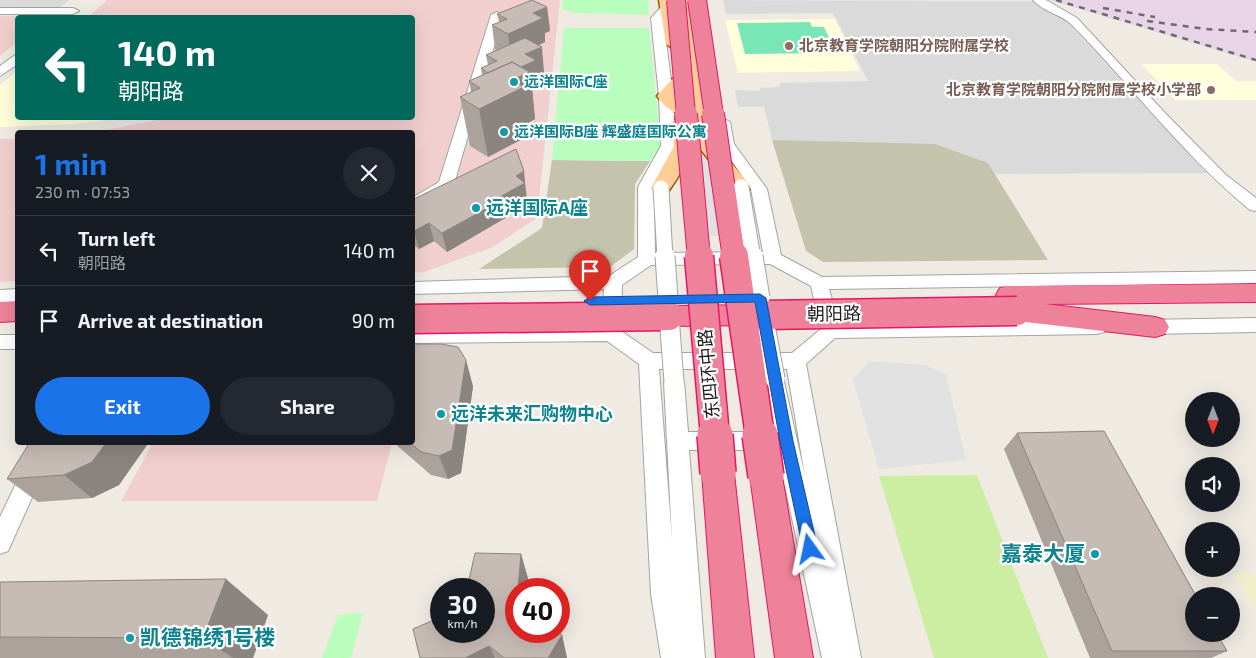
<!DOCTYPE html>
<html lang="en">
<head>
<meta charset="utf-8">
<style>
	:root { --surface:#171b24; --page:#242831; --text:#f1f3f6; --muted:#9ea1a6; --line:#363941; --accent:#1a73e8 }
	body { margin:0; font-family:"Exo 2","Noto Sans SC",sans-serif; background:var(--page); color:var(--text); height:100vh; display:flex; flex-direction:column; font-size:19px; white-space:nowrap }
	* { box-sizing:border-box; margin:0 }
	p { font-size:16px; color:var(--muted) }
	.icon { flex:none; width:28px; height:28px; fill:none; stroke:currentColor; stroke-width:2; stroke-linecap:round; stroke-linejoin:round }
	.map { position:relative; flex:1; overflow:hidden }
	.side { position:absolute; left:15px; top:130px; width:400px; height:315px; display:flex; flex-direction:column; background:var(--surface); border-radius:5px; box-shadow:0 5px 20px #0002 }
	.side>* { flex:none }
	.hud { position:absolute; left:15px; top:15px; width:400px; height:105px; border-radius:5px; box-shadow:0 5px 20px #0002; background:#00695c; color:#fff; overflow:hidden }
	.needle { width:32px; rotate:180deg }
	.tools { position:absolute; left:1185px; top:392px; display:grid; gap:10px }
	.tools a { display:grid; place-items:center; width:55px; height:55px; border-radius:50%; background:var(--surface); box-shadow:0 5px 20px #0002; font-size:25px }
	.speed { position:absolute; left:430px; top:578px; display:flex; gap:10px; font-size:25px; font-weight:700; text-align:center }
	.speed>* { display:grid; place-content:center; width:65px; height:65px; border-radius:50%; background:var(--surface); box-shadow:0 5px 20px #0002; line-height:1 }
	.speed small { font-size:12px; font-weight:400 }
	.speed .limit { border:8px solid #d22; background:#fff; color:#111 }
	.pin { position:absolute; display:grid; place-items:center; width:42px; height:42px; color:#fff; margin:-51px -21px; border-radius:50% 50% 50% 0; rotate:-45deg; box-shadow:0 0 5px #0007 }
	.pin .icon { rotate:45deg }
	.me { position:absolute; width:55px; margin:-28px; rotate:348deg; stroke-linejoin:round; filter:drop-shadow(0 0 4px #0008) }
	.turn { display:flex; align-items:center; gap:18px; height:105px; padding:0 20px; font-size:22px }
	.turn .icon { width:65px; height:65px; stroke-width:2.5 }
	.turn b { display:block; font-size:35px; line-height:42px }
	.round { display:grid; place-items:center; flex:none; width:52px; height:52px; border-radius:26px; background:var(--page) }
	.headline { display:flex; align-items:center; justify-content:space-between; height:85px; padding:0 20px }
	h1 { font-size:30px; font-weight:700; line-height:38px; color:var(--accent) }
	.primary-button { display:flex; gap:10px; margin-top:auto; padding:10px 20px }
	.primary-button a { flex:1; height:58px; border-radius:30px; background:var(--accent); color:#fff; font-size:20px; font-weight:700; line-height:58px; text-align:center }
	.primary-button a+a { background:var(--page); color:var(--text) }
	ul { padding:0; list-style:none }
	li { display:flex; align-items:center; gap:15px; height:70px; padding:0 20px; border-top:1px solid var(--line) }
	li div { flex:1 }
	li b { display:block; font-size:19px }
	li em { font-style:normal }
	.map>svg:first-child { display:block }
	.residential { fill:#dbdada }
	.commercial { fill:#f2cfcf }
	.industrial { fill:#e9d3e6 }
	.education { fill:#fffedb }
	.construction { fill:#c4c4ad }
	.farmland { fill:#eff0cb }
	.grass { fill:#cbeea3 }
	.park { fill:#bafebd }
	.pitch { fill:#79e6b7 }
	.parking { fill:#e1e1e1 }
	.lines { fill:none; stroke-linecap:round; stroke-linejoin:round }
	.minor-casing { stroke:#a4a4a4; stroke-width:2 }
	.major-casing { stroke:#965e00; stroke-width:3 }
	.highway-casing { stroke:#e71565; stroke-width:2 }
	.minor { fill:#fff; fill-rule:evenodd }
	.major { fill:#ffce97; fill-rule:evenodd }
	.highway { fill:#ee829b; fill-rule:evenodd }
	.rail { stroke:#6b6b6b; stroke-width:2.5; stroke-dasharray:6 6; stroke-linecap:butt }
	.minor-bridge-far1-casing { stroke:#a4a4a4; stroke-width:17; stroke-linecap:butt }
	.minor-bridge-casing { stroke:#a4a4a4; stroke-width:21; stroke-linecap:butt }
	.highway-bridge-far3-casing { stroke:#e71565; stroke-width:20; stroke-linecap:butt }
	.highway-bridge-far2-casing { stroke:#e71565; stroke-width:24; stroke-linecap:butt }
	.highway-bridge-far1-casing { stroke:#e71565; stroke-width:31; stroke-linecap:butt }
	.highway-bridge-casing { stroke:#e71565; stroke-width:38; stroke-linecap:butt }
	.minor-bridge-far1 { stroke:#fff; stroke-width:15 }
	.minor-bridge { stroke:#fff; stroke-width:19 }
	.highway-bridge-far3 { stroke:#ee829b; stroke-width:18 }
	.highway-bridge-far2 { stroke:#ee829b; stroke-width:22 }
	.highway-bridge-far1 { stroke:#ee829b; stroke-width:28 }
	.highway-bridge { stroke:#ee829b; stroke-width:35 }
	.wall { fill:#aba29c }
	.shaded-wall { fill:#8b847f }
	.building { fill:#c7bcb5; stroke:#8b847f }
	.route { fill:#1a73e8; stroke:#114b97 }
	.education-dot { fill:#8d6e63; stroke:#fff; stroke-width:2 }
	.culture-dot { fill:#0f9aa8; stroke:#fff; stroke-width:2 }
	.labels { text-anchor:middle; stroke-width:4.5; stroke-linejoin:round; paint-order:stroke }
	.far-education-label { font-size:15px; font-weight:bold; fill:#785e54; stroke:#fff; text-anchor:start }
	.far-culture-label { font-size:15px; font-weight:bold; fill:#0d838f; stroke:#fff; text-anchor:start }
	.culture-label { font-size:18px; font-weight:bold; fill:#0d838f; stroke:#fff; text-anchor:start }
	.street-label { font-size:18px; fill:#1d1d1d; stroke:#fff }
	.near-culture-label { font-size:21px; font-weight:bold; fill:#0d838f; stroke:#fff; text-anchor:end }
</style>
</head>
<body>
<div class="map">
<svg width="1256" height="658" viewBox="0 0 1256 658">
	<rect width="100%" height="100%" fill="#efeae2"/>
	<!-- residential -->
	<path class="residential" d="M0 0H69L58 9H0Z
		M723 0 1035 1 1068 23 1207 173 995 174 988 163 829 142 772 140 764 107H738L735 90 760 91V88L779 87 780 83 868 81 833 13 726 14Z"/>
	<!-- commercial -->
	<path class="commercial" d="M107 0H560L537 218 493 247 424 272 413 273 412 132H95L168 118H412V18H87Z
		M0 16H51L18 18 17 42 0 56Z
		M0 139H17V281L0 282Z
		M153 443V442L392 443 377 501H121Z"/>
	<!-- industrial -->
	<path class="industrial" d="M1050 0H1256V62Z"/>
	<!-- education -->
	<path class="education" d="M835 19 860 71 738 73 725 20Z
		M1141 64H1217L1236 81H1256V100H1175Z
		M17 71 18 118H125L73 124 0 127V85Z"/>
	<!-- construction -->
	<path class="construction" d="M772 140 935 144 988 163 1048 260 823 262 806 251Z
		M552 160 650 161 635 184 634 249 610 267 479 269 542 228Z"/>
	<!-- farmland -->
	<path class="farmland" d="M1234 574H1256V612L1233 574Z"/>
	<!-- grass -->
	<path class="grass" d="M977 475 1048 658H934L879 476Z"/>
	<!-- park -->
	<path class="park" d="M563 0H648L649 15 574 13 562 9Z
		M564 28H649L661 146 650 161 552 160Z
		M363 613 351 658H322L338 615Z"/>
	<!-- pitch -->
	<path class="pitch" d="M810 22 812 27H824L836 53 745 54 737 23Z"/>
	<!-- parking -->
	<path class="parking" d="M681 156H709L720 236H688Z
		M869 361 924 365 946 374 966 460 879 469 853 380Z"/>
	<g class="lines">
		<defs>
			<path id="minor" d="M1033 0H1046L1077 18 1166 114 1226 175 1256 198V211L1250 210C1183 155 1132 86 1071 24 1060 14 1042 11 1033 0Z
				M667 4 673 7 663 18 673 96 675 146 654 187 655 253 763 252 751 189 720 144 716 122 723 118 730 122 734 144 767 189 781 255 822 277 1256 271V283L829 289 839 324 1097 320 1104 322 1106 327 1104 332 1097 334 835 338 806 364 861 658H822L776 444 775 448 767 450H689L705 658H661L651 594 639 364 607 341 412 343V329L602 327 604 289 412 294V282L609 276 638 257V187L661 146 659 96 651 18 663 5ZM770 264 811 286 821 329 792 353H653L621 331 622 285 651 265ZM659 369H787L805 476 782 373 775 371 768 373 765 379 774 434 767 432H688L684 382 681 376 674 374 667 376 664 382 672 540Z
				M0 8H73L79 11 73 14H0Z
				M497 12 503 15 454 184 412 210V198L439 182 491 15Z
				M18 53V64L0 76V66Z
				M18 289V302H0V290Z
				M1256 318V332L1144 334 1137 332 1135 327 1137 322 1144 320Z
				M0 335H18V349H0Z
				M36 442H57L8 551 0 554V517Z"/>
			<path id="major" d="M659 0H673L682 44 680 47 674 49 666 44Z
				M682 0H696L717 145 751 187 748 191 741 193 734 191 698 146Z
				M678 78 684 79 687 83 676 96 689 109 686 113C674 116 664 106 657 96L672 79Z
				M681 118 688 120C703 142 681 173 668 192L661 194 654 192 651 188 674 146 672 124 674 120Z"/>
			<path id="highway" d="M1256 284V302L1045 304 1155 317 1165 320 1169 327 1165 334 1155 337 1017 321 1007 318 1004 311 1007 304 1000 302 996 295 1000 288 1009 286Z
				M18 301V321L0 322V302Z
				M763 305 773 308 777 315 773 322 763 325 669 326 659 323 655 316 659 309 669 306Z
				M718 458 730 463 734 473 754 658H716L702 473 706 463Z
				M766 461 778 466 782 476 813 658H775L750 476 754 466Z"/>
		</defs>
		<!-- minor casing -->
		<use href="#minor" class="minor-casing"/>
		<!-- major casing -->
		<use href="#major" class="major-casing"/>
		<!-- highway casing -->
		<use href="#highway" class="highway-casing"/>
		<!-- minor -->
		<use href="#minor" class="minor"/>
		<!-- major -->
		<use href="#major" class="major"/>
		<!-- highway -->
		<use href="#highway" class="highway"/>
		<!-- rail -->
		<path class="rail" d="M1056 0 1256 60
			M1103 8 1155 17
			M1147 21 1206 29 1256 32"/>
		<defs>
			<path id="minor-bridge-far1" d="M741 187 753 258
				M661 188 665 258"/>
			<path id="minor-bridge" d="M665 256 668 299
				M753 256 760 298
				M763 315 775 379
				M669 316 674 382"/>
			<path id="highway-bridge-far3" d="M676 0 686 115
				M697 0 714 115"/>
			<path id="highway-bridge-far2" d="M686 114 699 258
				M713 114 734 258"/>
			<path id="highway-bridge-far1" d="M699 256 715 436
				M734 256 760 436
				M763 315 1017 311
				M412 319 669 316"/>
			<path id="highway-bridge" d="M715 435 718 473
				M760 435 766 476"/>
		</defs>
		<!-- minor-bridge-far1 casing -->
		<use href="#minor-bridge-far1" class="minor-bridge-far1-casing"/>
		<!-- minor-bridge casing -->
		<use href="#minor-bridge" class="minor-bridge-casing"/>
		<!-- highway-bridge-far3 casing -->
		<use href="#highway-bridge-far3" class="highway-bridge-far3-casing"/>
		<!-- highway-bridge-far2 casing -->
		<use href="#highway-bridge-far2" class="highway-bridge-far2-casing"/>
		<!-- highway-bridge-far1 casing -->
		<use href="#highway-bridge-far1" class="highway-bridge-far1-casing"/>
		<!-- highway-bridge casing -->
		<use href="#highway-bridge" class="highway-bridge-casing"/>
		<!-- minor-bridge-far1 -->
		<use href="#minor-bridge-far1" class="minor-bridge-far1"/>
		<!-- minor-bridge -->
		<use href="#minor-bridge" class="minor-bridge"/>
		<!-- highway-bridge-far3 -->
		<use href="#highway-bridge-far3" class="highway-bridge-far3"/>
		<!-- highway-bridge-far2 -->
		<use href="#highway-bridge-far2" class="highway-bridge-far2"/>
		<!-- highway-bridge-far1 -->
		<use href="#highway-bridge-far1" class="highway-bridge-far1"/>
		<!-- highway-bridge -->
		<use href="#highway-bridge" class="highway-bridge"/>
	</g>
	<!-- wall -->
	<path class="wall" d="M547 7 550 31 545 33V42L539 45 544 72 538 75 539 85 532 88 535 119 528 123 530 135 488 157 470 146 460 97 471 92 469 81 482 76 481 68 488 65 486 55 497 50 495 49 492 25 499 22 497 14Z
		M526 189V190L527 202 506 213 507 217 447 252 434 241 419 249 412 244V200Z
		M473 386 461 473 448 479 431 475 393 442H412Z
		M1017 433 1227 651 1211 658H1090L1004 449Z
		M30 442H149L119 485 92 498 38 502 7 479Z
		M521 554 531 589H516V631L562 635 567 658H420L441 631Z
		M0 582 268 615 253 658H0Z"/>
	<!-- shaded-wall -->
	<path class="shaded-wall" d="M547 7 550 31 545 33V42L511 58 508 34 533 13Z
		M542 47 544 72 538 75 539 85 532 88 535 119 528 123 530 135 488 157 479 109 525 54Z
		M524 171 527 202 506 213 507 217 447 252 442 233 500 197 516 176Z
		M429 223 434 241 419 249 414 231Z
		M466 360 473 386 461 473 448 479 439 456Z
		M107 442H149L119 485 92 498 64 475Z
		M521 554 531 589H518Z
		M226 579 268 615 253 658H233L203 638Z
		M562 635 567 658H548Z
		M489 646 495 658H465Z"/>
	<!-- building -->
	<path class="building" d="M532 0 547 7 533 13 543 18 508 34 492 25 507 19 497 14Z
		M525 38 542 47 525 54 536 60 521 67 512 62 488 73 481 68 497 61 486 55Z
		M512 62 530 72 512 80 524 87 479 109 460 97 480 88 469 81Z
		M516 149 524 171 516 176 525 183 500 197 504 199 442 233 429 223 414 231 412 230V200Z
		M412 344H441L458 347 466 360 452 450 439 456 421 452 409 442H412Z
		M1104 431 1196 596H1194V634H1217L1227 651H1112L1017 433Z
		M30 442H107L92 462 64 475 7 479Z
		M475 553 521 554 518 589H516V631H557L562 635 548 658H504L489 646 465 658H420L413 629 441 617V631H484V589H467Z
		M226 579 203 638 0 637V582Z"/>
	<!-- route -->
	<path class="route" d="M760 294 766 298 793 441 818 549 816 554 810 556 805 554 803 549 780 441 755 302 590 305 584 301 590 297Z"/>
	<!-- markers -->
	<g class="education-dot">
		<circle cx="789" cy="46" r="5"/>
		<circle cx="1211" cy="90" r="5"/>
	</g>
	<g class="culture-dot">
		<circle cx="514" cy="82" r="5"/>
		<circle cx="504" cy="132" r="5"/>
		<circle cx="476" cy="208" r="5"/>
		<circle cx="441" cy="414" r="5"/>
		<circle cx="1095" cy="554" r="5"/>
		<circle cx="130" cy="638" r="5"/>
	</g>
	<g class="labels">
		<!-- far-education labels -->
		<g class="far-education-label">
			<text x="799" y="51">北京教育学院朝阳分院附属学校</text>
			<text x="1201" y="95" text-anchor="end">北京教育学院朝阳分院附属学校小学部</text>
		</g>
		<!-- far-culture labels -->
		<g class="far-culture-label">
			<text x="524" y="87">远洋国际C座</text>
			<text x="514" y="137">远洋国际B座 辉盛庭国际公寓</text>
		</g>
		<!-- culture labels -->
		<g class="culture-label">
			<text x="486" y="214">远洋国际A座</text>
			<text x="451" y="420">远洋未来汇购物中心</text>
		</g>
		<!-- street labels -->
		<g class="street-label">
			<text transform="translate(834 314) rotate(-1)" y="6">朝阳路</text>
			<text transform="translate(709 374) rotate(-95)" y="6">东四环中路</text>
		</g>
		<!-- near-culture labels -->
		<g class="near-culture-label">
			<text x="1085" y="561">嘉泰大厦</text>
			<text x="140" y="645" text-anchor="start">凯德锦绣1号楼</text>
		</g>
	</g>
</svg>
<div class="tools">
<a><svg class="needle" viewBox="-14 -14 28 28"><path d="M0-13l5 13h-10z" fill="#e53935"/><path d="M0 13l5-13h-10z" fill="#9ea1a6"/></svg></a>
<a><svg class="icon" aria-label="sound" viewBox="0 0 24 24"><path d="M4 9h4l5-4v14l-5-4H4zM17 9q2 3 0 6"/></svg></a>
<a>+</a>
<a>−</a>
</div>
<div class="speed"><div>30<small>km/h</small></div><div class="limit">40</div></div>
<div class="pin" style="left:590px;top:301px;background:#d93025"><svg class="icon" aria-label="arrive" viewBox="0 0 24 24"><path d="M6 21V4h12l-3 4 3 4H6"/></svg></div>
<svg class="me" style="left:810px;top:549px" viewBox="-20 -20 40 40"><path d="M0-17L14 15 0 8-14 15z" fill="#1a73e8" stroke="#fff" stroke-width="4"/></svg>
<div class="hud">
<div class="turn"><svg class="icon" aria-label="left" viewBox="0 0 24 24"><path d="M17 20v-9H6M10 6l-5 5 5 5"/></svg><div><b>140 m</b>朝阳路</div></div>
</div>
<section class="side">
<div class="headline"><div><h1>1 min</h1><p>230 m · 07:53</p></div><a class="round"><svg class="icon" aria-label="close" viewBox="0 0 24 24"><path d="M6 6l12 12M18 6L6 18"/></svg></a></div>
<ul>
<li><svg class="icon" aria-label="left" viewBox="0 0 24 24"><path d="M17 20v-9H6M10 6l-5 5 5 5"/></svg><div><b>Turn left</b><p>朝阳路</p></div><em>140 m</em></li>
<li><svg class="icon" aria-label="arrive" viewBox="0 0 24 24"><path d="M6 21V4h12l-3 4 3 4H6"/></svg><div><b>Arrive at destination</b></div><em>90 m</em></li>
</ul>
<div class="primary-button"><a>Exit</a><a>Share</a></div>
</section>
</div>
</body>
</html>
